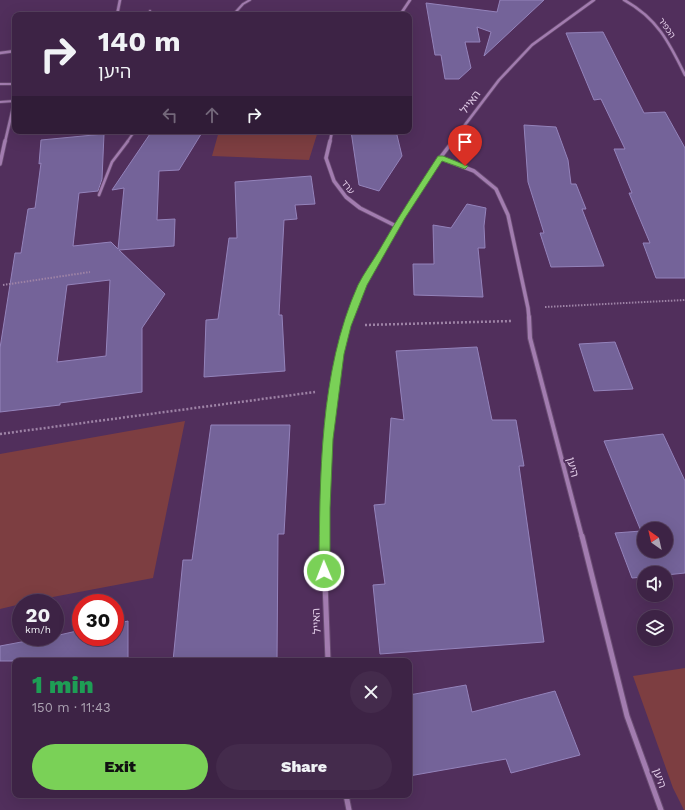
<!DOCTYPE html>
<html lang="en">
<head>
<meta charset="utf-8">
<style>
	:root { --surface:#3d2345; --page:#442b4c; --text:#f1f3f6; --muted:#ada4b3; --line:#56405e; --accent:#7ad157 }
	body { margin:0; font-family:"Work Sans","Noto Sans Hebrew",sans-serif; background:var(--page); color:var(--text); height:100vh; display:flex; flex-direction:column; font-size:15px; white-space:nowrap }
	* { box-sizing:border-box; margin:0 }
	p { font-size:13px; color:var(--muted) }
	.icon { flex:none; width:22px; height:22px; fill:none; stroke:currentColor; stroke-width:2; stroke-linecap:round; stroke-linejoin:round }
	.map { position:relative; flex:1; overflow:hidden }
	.sheet { position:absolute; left:12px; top:658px; width:400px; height:140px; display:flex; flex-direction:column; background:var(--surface); border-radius:8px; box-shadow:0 4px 16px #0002,0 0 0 1px var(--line) }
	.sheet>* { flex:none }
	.top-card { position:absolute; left:12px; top:12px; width:400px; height:122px; border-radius:8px; box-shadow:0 4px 16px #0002,0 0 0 1px var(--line); background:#3d2345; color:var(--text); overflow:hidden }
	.needle { width:26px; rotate:326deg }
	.buttons { position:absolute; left:637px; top:522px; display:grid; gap:8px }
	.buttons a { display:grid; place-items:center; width:36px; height:36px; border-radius:50%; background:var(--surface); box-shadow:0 4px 16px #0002,0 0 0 1px var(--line); font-size:20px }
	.speed { position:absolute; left:12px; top:594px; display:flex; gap:8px; font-size:20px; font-weight:700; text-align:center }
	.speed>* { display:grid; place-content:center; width:52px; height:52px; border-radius:50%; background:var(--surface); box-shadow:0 4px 16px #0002,0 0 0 1px var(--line); line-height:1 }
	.speed small { font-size:10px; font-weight:400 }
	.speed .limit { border:6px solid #d22; background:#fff; color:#111 }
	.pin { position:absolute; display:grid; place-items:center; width:34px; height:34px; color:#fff; margin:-41px -17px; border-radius:50% 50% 50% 0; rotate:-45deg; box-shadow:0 0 4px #0007 }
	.pin .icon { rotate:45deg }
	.me { position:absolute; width:44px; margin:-22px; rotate:359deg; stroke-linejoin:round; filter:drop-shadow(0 0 3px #0008) }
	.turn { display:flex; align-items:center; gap:14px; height:84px; padding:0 20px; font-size:18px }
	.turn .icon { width:52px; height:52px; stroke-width:2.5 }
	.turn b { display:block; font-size:28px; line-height:34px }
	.lanes { display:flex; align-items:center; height:38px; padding:0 20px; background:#0003; justify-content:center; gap:20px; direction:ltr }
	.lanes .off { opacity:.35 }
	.round { display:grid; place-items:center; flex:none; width:42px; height:42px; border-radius:21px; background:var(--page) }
	.summary { display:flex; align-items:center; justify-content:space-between; height:68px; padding:0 20px }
	h1 { font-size:24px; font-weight:800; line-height:30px; color:#1e9e55 }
	.button { display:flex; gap:8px; margin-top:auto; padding:8px 20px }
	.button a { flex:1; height:46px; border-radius:24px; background:var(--accent); color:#111; font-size:16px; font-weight:800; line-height:46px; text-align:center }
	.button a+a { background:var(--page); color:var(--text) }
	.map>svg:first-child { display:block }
	.green { fill:#7d3e41 }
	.building { fill:#746399; stroke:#9483bb; fill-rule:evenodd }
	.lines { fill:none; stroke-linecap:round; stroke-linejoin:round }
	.lane-far1-casing { stroke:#694c72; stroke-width:3.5 }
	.lane-casing { stroke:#694c72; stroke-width:4 }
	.street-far3-casing { stroke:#694c72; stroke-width:4 }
	.street-far2-casing { stroke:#694c72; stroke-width:5 }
	.street-far1-casing { stroke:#694c72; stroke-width:6 }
	.street-casing { stroke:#694c72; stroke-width:7 }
	.path-far1 { stroke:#9e83a6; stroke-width:2; stroke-dasharray:1.5 1.5; stroke-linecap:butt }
	.path { stroke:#9e83a6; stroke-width:2.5; stroke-dasharray:2 2; stroke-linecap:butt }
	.lane-far1 { stroke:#a27caf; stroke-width:2 }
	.lane { stroke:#a27caf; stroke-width:2.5 }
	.street-far3 { stroke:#a27caf; stroke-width:2.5 }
	.street-far2 { stroke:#a27caf; stroke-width:3.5 }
	.street-far1 { stroke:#a27caf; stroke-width:4 }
	.street { stroke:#a27caf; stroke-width:5 }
	.route { fill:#7ad157; stroke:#4f8839 }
	.labels { text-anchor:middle; stroke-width:4; stroke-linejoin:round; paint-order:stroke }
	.far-street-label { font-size:9px; fill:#e0cbe6; stroke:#512f5c }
	.street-label { font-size:11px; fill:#e0cbe6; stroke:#512f5c }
</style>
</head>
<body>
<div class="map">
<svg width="685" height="810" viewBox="0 0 685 810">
	<rect width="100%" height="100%" fill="#512f5c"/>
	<!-- green -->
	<path class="green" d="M219 131H318L309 160 212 156Z
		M185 421 153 578 21 603V604L0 609V454Z
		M685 668V810H684L673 788 633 676Z"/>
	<!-- building -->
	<path class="building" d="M500 0H544L484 56 491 32 477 27 480 42H465L471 68 459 79H445L441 55H435L426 3 497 12Z
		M603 32 644 113 665 112 685 148V278H656L643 243H650L629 193H632L614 149H625L601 99 594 100 566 33Z
		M524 125 556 127 568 160 571 184H576L586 209H582L604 266 551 267 540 233H544L528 182Z
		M152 131H203L179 170 159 171 157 220 175 219 174 246 119 250 165 294 142 328V392L60 403V405L0 412V348L15 253H21L28 209 35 208 41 163 39 164 41 140 104 134 102 179 98 191 79 193 73 246 111 242 118 249 124 188 112 190ZM110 280 106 356 57 362 67 285Z
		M351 131H396L402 156 379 191 359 185Z
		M311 176 315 204 295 205 297 219 284 220 279 315H282L285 371 204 377 206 320 218 319 229 238H237L235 182Z
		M467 204 486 208 484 226 485 248H478L483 297 414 295 413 264H434L433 225 451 228Z
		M615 342 633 389 594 391 579 344Z
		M477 347 492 420H516L524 466H519L544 642 380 654 373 585 385 584 374 505 385 504 391 418 404 420 396 351Z
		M211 425H290L284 534H278L277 661H173L183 560H192Z
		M663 434 685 481V573L666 575V573H644V577L632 578 615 533 641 531 604 441ZM644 529H666V551H644Z
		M128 621V661H0V646L48 637H55V636L81 630V637H115V624Z
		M466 685 472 712 555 691 580 755 511 773 506 759 409 776V695Z"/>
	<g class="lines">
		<defs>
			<path id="lane-far1" d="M149 15 150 11
				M233 15 243 4 250 0
				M0 84H15
				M0 102 14 101
				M127 142 134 132 133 131"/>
			<path id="lane" d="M99 195 112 162 128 141"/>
			<path id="street-far3" d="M624 0C657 18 669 42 685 75
				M117 15 120 0
				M400 15 410 0
				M0 53 15 51
				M5 142 15 99
				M330 142 332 131
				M452 142 499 80 532 45 594 0"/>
			<path id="street-far2" d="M330 141 326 158 334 181 346 197 360 208 396 226
				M440 158 474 171 496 189 508 215 528 308 529 318
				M0 164 5 141
				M350 318 363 285 402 218 440 158 453 141"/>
			<path id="street-far1" d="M529 317 530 338 582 537
				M325 537C327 464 324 386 351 317"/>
			<path id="street" d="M325 536 324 556 328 661
				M582 536 627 716 661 810
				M346 795 349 810"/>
		</defs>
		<!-- lane-far1 casing -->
		<use href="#lane-far1" class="lane-far1-casing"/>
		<!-- lane casing -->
		<use href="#lane" class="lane-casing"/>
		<!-- street-far3 casing -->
		<use href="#street-far3" class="street-far3-casing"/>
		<!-- street-far2 casing -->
		<use href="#street-far2" class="street-far2-casing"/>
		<!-- street-far1 casing -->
		<use href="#street-far1" class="street-far1-casing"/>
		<!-- street casing -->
		<use href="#street" class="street-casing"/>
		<!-- path-far1 -->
		<path class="path-far1" d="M3 285 90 272
			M545 307 685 300"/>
		<!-- path -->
		<path class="path" d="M365 325 512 321
			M0 434 315 392"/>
		<!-- lane-far1 -->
		<use href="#lane-far1" class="lane-far1"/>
		<!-- lane -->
		<use href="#lane" class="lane"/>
		<!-- street-far3 -->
		<use href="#street-far3" class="street-far3"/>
		<!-- street-far2 -->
		<use href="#street-far2" class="street-far2"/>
		<!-- street-far1 -->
		<use href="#street-far1" class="street-far1"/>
		<!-- street -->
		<use href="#street" class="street"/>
	</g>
	<!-- route -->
	<path class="route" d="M438 156H443L468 166 465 169 442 161 405 218 367 285 351 326 344 354 333 439 330 508V571L328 575 324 577 321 575 319 571C320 478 319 372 358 285 364 273 373 261 380 249 398 217 418 187 438 156Z"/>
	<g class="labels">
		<!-- far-street labels -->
		<g class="far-street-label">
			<text transform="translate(667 28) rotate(55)" y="3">הכפיר</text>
			<text transform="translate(348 187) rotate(52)" y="3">ערד</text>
		</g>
		<!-- street labels -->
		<g class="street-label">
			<text transform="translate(470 102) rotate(-53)" y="4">האייל</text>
			<text transform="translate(573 467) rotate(76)" y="4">היען</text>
			<text transform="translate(316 621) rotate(-93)" y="4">האייל</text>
			<text transform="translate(660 778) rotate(71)" y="4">היען</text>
		</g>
	</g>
</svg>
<div class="buttons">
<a><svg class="needle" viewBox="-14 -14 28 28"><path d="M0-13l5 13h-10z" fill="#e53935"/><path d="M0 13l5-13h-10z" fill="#ada4b3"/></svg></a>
<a><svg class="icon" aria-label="sound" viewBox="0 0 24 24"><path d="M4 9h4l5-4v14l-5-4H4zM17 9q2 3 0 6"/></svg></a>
<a><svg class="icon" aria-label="layers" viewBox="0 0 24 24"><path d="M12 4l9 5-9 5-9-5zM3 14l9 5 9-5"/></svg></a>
</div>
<div class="speed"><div>20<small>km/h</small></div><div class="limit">30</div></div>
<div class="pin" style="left:465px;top:166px;background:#d93025"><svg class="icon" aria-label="arrive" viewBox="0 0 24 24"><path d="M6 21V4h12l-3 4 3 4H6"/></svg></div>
<svg class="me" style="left:324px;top:571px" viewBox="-20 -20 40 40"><circle r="17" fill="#7ad157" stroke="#fff" stroke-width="3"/><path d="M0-11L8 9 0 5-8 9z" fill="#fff"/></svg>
<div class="top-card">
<div class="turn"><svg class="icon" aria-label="right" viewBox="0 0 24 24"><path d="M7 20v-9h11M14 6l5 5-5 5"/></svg><div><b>140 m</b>היען</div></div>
<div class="lanes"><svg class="icon off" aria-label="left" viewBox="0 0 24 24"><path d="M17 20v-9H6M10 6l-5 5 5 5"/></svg><svg class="icon off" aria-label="ahead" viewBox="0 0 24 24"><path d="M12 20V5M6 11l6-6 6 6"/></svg><svg class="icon" aria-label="right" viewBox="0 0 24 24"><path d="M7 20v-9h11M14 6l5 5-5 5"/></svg></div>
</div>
<section class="sheet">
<div class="summary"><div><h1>1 min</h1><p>150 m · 11:43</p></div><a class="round"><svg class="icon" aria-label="close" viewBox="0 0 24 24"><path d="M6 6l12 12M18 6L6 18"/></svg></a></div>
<div class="button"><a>Exit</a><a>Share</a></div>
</section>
</div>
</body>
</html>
